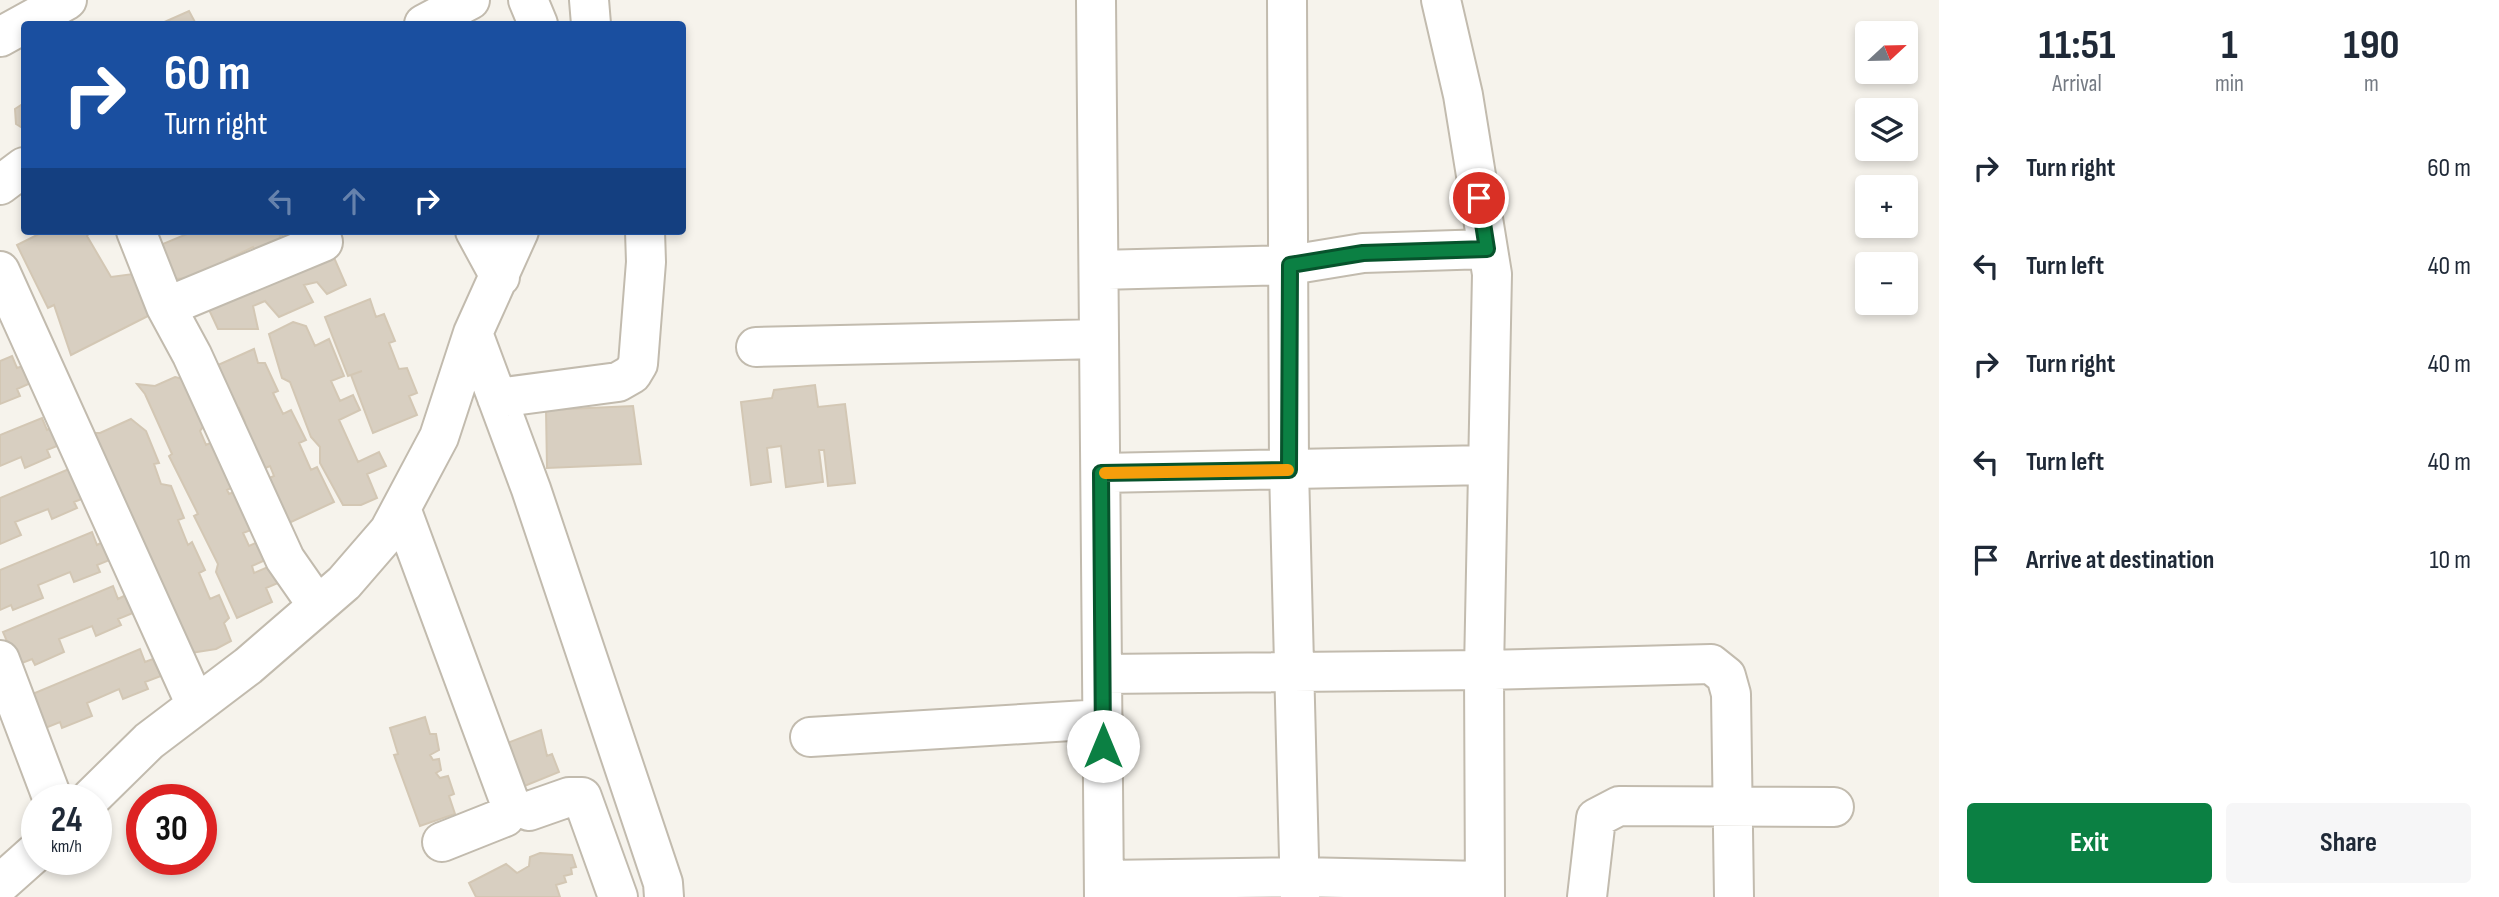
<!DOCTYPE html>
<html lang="en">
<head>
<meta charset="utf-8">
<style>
	:root { --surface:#fff; --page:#f6f6f7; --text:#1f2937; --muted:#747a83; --accent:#0b8043 }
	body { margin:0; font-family:"Sofia Sans Condensed",sans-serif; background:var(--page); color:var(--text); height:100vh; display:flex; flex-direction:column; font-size:26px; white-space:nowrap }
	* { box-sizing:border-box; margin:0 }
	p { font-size:23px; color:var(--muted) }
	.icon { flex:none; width:38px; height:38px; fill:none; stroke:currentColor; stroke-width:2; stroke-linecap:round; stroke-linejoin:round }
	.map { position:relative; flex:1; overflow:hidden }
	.panel { display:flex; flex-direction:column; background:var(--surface); width:560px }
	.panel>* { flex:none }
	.banner { position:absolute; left:21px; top:21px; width:665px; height:214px; border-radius:7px; box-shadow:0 4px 10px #0003; background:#1a4fa0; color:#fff; overflow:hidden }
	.needle { width:46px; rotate:68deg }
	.controls { position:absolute; left:1855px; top:21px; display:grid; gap:14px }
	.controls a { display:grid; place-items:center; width:63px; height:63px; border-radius:7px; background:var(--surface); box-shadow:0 4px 10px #0003; font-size:35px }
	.speed { position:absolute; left:21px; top:784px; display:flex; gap:14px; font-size:35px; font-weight:700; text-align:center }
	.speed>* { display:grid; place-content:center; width:91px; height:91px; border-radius:50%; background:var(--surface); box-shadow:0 4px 10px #0003; line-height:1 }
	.speed small { font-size:18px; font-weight:400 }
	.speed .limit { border:10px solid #d22; background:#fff; color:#111 }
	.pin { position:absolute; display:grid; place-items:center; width:60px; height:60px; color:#fff; margin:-30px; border:4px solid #fff; border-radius:50%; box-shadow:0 2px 7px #0007 }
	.me { position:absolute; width:77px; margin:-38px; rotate:0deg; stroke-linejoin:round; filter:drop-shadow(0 0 5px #0008) }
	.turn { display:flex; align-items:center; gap:24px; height:147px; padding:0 28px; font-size:32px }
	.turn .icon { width:91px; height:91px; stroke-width:2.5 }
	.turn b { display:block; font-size:49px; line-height:60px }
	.lanes { display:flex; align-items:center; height:66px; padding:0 28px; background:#0003; justify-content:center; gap:35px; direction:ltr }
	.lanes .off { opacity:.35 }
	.eta { display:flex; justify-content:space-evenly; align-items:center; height:119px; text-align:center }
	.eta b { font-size:42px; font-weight:700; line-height:49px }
	.primary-button { display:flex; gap:14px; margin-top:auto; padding:14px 28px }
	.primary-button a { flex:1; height:80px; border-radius:7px; background:var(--accent); color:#fff; font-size:28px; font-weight:700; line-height:80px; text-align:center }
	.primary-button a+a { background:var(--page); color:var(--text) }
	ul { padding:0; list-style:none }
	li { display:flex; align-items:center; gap:21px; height:98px; padding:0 28px }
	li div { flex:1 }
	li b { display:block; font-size:26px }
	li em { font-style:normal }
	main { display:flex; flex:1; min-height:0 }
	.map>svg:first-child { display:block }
	.building { fill:#d8cfc1; stroke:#d3c7b4; stroke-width:2 }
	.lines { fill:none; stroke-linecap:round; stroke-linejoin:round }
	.minor-casing { stroke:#c2bbae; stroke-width:42 }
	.minor { stroke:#fff; stroke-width:38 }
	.route-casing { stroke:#07532c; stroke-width:18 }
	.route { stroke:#0b8043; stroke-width:12 }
	.slow { stroke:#f59e0b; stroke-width:12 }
</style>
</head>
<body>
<main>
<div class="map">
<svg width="1939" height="897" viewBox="0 0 1939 897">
	<rect width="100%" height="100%" fill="#f6f3ec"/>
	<!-- building -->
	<path class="building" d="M189 11 196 24H160Z
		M24 103V129L16 124 15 109Z
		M45 231H91L87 236 111 277 133 274 150 315 71 355 54 305 48 308 17 245Z
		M194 231H292L280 236 284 246 258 258 253 247 226 260 229 267 205 278 168 279 158 246Z
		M332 253 346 285 327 294 317 282 304 285 313 302 279 317 265 301 253 306 258 329H218L204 299Z
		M370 299 376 317 384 314 395 341 389 343 399 369 407 368 417 393 409 396 417 415 373 433 351 375 362 371 348 376 325 317Z
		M293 322 306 326 315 346 329 339 344 376 331 381 340 401 353 395 360 410 339 420 358 462 379 452 386 466 367 474 377 498 361 505H343L320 463V447L311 437 290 382 282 378 269 334Z
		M254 349 258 363H265L278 391 273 393 283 414 291 410 306 440 299 443 311 470 317 467 334 502 291 522 273 524 255 484 274 476 270 466 256 472 235 426 245 422 239 408 229 413 209 369Z
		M12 356 17 368 26 365 33 382 17 389 20 396 0 404V361Z
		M175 377 191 381 208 420 200 431 206 445 219 439 239 484 227 490 229 494 241 489 258 527 243 533 249 546 264 539 272 557 252 566 254 573 277 563 285 580 266 588 272 602 237 618 216 572 218 564 194 516 198 514 169 456 172 454 145 394 137 384 155 386Z
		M815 385 818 407 845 404 855 483 828 486 824 450H819L823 482 786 487 781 446 767 448 771 482 751 485 741 402 772 398 774 390Z
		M633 406 641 464 547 468 546 410Z
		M42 418 47 430 55 427 62 444 47 450 50 457 25 468 21 457 0 466V435Z
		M131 419 146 431 159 463 154 464 161 484 171 486 184 518 178 520 188 545 192 542 205 570 199 573 210 599 219 595 229 618 224 623 231 641 216 649 185 654 83 433H100Z
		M69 469 89 496 74 502 77 508 52 519 48 509 15 522 21 535 0 544V498Z
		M92 532 97 545 105 541 112 559 97 565 100 572 74 582 70 572 38 585 43 598 13 610 11 605 0 610V570Z
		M113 586 118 599 126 595 133 613 118 619 121 625 96 636 92 626 59 639 64 652 35 665 32 659 17 665 3 632Z
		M140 649 145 662 153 659 161 676 145 682 148 689 123 699 119 689 87 703 92 716 62 728 60 722 43 729 30 695Z
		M425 717 430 734H436L439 750 430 755 433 760 439 759 441 770 436 773 440 778 448 776 454 794 449 796 455 814 420 826 394 755 398 754 390 728Z
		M541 730 547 756 552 754 559 772 522 787 497 747Z
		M540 853 572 855 576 867 571 868 572 874 564 876 566 882 556 885 560 897H476L469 883 506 864 517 873 529 866 530 857Z"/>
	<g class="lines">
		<defs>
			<path id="minor" d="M528 0 538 24
				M589 0 591 24
				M1096 0 1104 897
				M1287 0 1289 469 1300 897
				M1441 0 1463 95 1492 274 1484 670 1485 897
				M424 24 470 0
				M0 37 67 0
				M0 185 24 167
				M136 231 166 307 192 355 285 559 317 605
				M475 231 500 277
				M1099 270 1290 265 1363 253 1487 249
				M0 271 195 703
				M166 307 323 242 319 231
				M473 333 531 489 663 883 664 897
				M756 347 1099 339
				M497 398 618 382 632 374 638 364 646 262 645 231
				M1101 473 1487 465
				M402 511 510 803
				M0 660 53 800
				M1103 674 1484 670 1711 664 1726 676 1731 694 1734 897
				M810 737 1103 719
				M89 800 149 741 248 666 344 583 389 531 439 437 473 333 519 231
				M529 811 569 797H582L618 897
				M442 842 505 817
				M1104 880 1299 877 1483 881
				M0 884 37 851
				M1587 897 1596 818 1619 806 1834 807"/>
		</defs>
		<!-- minor casing -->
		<use href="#minor" class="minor-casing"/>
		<!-- minor -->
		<use href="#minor" class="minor"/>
	</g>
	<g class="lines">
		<defs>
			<path id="route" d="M1103 746 1101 473 1289 470 1290 265 1363 253 1487 249 1479 198"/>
		</defs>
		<!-- route casing -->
		<use href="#route" class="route-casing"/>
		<!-- route -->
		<use href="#route" class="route"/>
		<!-- slow -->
		<path class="slow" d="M1105 473 1288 470"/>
	</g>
</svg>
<div class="controls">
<a><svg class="needle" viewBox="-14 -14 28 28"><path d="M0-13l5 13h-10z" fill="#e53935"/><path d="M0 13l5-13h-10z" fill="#747a83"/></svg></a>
<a><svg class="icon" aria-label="layers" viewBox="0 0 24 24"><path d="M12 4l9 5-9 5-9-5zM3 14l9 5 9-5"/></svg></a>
<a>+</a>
<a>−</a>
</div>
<div class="speed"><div>24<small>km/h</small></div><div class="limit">30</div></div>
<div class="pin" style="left:1479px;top:198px;background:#d93025"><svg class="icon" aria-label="arrive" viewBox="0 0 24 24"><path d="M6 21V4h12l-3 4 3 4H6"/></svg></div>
<svg class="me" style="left:1103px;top:746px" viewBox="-20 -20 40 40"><circle r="19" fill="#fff"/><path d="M0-13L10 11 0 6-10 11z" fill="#0b8043"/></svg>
<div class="banner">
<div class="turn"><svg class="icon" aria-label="right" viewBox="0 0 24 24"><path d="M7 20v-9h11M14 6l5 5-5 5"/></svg><div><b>60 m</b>Turn right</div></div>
<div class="lanes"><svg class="icon off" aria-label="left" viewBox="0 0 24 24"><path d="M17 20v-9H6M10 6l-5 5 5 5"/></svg><svg class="icon off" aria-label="ahead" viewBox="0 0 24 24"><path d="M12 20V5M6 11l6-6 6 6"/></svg><svg class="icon" aria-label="right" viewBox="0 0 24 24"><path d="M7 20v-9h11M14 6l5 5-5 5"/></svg></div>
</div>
</div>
<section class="panel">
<div class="eta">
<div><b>11:51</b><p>Arrival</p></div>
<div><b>1</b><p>min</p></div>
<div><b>190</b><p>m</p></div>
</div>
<ul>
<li><svg class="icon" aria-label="right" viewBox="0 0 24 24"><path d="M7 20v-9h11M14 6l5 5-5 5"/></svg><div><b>Turn right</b></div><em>60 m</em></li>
<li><svg class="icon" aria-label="left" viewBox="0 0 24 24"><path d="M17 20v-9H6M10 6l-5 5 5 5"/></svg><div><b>Turn left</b></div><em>40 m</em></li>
<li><svg class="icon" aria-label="right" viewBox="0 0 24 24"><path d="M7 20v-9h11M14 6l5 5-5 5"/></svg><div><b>Turn right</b></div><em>40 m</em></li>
<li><svg class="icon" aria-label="left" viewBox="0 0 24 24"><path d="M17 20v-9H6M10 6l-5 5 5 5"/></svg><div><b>Turn left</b></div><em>40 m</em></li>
<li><svg class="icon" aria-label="arrive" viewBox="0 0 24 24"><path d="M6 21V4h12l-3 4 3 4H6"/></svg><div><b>Arrive at destination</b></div><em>10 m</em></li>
</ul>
<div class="primary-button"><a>Exit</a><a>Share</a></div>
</section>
</main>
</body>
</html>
